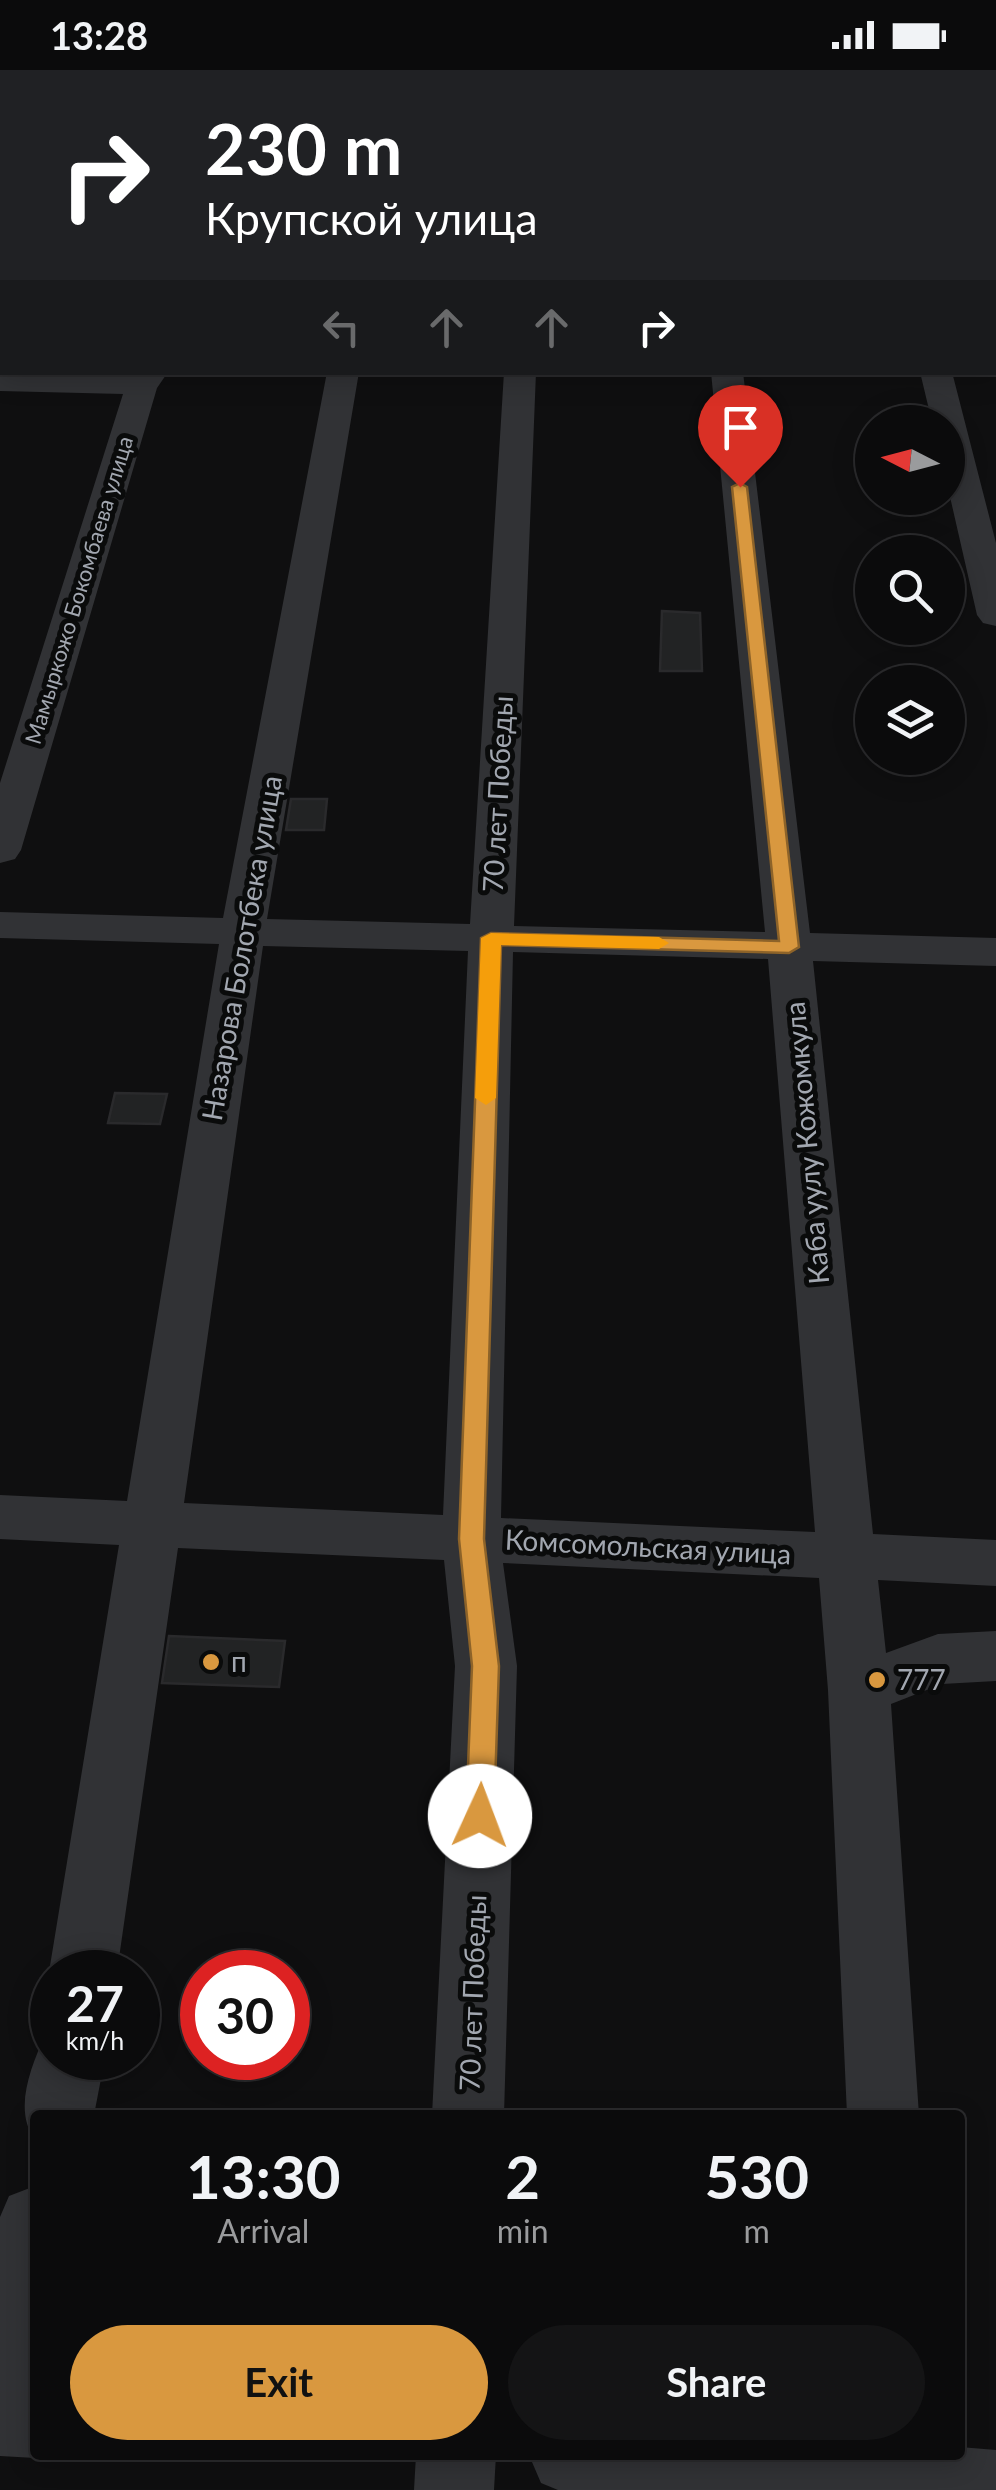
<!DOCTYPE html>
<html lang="en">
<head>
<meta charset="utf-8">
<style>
	:root { --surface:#0b0b0c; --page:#141415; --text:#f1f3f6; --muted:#9a9b9d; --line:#2b2b2d; --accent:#d9983f }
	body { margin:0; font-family:Lato,sans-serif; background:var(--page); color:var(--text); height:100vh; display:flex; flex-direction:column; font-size:38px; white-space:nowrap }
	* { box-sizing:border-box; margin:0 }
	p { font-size:32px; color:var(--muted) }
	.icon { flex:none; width:55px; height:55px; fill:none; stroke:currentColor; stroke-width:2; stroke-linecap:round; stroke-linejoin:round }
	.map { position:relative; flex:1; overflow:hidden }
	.details { position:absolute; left:30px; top:2040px; width:935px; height:350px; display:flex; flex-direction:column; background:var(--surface); border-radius:10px; box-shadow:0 5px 25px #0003,0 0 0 2px var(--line) }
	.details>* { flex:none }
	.banner { position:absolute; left:0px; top:0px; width:998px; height:305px; box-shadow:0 5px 25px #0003,0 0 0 2px var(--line); background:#202124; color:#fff; overflow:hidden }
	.needle { width:65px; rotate:276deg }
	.buttons { position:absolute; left:855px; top:335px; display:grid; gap:20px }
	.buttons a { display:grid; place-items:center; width:110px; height:110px; border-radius:50%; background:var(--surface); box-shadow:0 5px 25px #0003,0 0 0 2px var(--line); font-size:50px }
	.speed { position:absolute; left:30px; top:1880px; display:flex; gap:20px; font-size:50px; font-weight:700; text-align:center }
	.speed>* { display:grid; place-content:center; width:130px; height:130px; border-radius:50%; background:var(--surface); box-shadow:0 5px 25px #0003,0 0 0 2px var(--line); line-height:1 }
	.speed small { font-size:25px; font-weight:400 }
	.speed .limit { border:15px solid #d22; background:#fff; color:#111 }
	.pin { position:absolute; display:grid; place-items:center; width:85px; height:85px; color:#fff; margin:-102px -42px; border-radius:50% 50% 50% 0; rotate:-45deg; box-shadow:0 0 10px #0007 }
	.pin .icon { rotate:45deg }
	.me { position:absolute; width:110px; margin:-55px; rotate:2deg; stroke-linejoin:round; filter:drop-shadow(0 0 8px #0008) }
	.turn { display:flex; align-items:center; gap:35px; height:210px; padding:0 40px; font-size:45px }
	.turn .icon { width:130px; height:130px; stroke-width:2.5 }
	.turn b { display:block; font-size:70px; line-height:85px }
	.lanes { display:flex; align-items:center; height:95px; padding:0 40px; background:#0003; justify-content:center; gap:50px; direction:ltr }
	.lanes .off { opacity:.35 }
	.eta { display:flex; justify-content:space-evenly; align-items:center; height:170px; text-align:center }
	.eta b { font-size:60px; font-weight:700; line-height:70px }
	.cta { display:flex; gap:20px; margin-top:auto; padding:20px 40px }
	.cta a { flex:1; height:115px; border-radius:60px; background:var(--accent); color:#111; font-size:40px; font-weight:700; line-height:115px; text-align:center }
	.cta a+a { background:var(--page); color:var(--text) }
	.status { display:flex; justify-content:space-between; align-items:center; height:70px; padding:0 50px; background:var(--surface); direction:ltr }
	.status svg { height:28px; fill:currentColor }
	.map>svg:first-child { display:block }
	.building { fill:#222324; stroke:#2a2a2c; stroke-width:2.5 }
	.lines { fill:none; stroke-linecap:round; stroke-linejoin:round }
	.minor { fill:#313235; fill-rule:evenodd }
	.route { fill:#d9983f; stroke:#8d6329; stroke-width:2.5 }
	.slow { fill:#f59e0b }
	.poi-dot { fill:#d9983f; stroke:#0a0b0b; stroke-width:4 }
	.labels { text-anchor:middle; stroke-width:10; stroke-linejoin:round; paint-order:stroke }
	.far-street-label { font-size:22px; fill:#a2a7b0; stroke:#0a0b0b }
	.street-label { font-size:28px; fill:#a2a7b0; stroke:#0a0b0b }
	.poi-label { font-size:28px; fill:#a2a7b0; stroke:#0a0b0b; text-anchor:start }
</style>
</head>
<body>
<div class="status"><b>13:28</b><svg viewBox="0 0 49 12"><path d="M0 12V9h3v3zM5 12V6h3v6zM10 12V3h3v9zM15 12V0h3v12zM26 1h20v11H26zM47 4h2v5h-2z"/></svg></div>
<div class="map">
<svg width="996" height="2420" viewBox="0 0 996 2420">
	<rect width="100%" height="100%" fill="#0f0f10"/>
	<!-- building -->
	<path class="building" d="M662 541 700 543 702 601H660Z
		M291 729H327L324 760H286Z
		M115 1023 167 1024 160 1054 108 1053Z
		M169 1566 285 1571 279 1617 162 1613Z"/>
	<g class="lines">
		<!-- minor -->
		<path class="minor" d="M365 0H389V2H365Z
			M995 28H996V44H995Z
			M0 29H2V45H0Z
			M0 81H2V97H0Z
			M995 81H996V97H995Z
			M0 137H2V153H0Z
			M995 137H996V153H995Z
			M0 201H2V219H0Z
			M995 201H996V219H995Z
			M0 301 133 307 136 302H168L157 318 21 780 15 789 0 793V713L123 324 0 321Z
			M327 302H359L267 849 470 854 504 302H536L514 856 765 862 711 302H743L810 863 996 868V896L813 891 873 1464 996 1470V1516L878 1510 886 1583 938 1564 996 1561V1611L942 1614 891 1634 919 2045H847L828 1620 819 1508 503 1493 517 1596 504 2045H432L455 1596 444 1490 178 1478 117 1902H52V1910L49 1902 119 1475 0 1469V1425L127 1431 219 874 0 868V842L223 848ZM263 876 468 881 443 1445 184 1433ZM513 882 768 889 815 1462 501 1448Z
			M920 302H952L996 473V556L983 553 977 545 948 418V352H932Z
			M52 1962V1988H105L94 2045H35V2070C13 2040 31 1997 45 1965Z
			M35 2116V2385H43L35 2388 0 2386V2147L9 2126Z
			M960 2377 996 2380V2420H558L541 2413 529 2385H960Z
			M416 2385H496L494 2420H414Z"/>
	</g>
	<!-- route -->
	<path class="route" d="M740 413 747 417 799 877 789 883 501 875 484 1469 499 1596 494 1746 490 1754 480 1758 470 1754 466 1746 472 1596 459 1469 481 868 491 863 779 871 732 417Z"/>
	<!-- slow -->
	<path class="slow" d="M491 863 659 867 669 873 659 879 501 875 496 1028 486 1035 475 1028 481 868Z"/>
	<!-- markers -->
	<g class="poi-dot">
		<circle cx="211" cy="1592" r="10"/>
		<circle cx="877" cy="1610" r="10"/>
	</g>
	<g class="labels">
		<!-- far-street labels -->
		<g class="far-street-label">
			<text transform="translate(79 520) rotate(-73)" y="8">Мамыркожо Бокомбаева улица</text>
		</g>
		<!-- street labels -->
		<g class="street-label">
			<text transform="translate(498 724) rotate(-87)" y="10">70 лет Победы</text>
			<text transform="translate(242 878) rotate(-80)" y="10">Назарова Болотбека улица</text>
			<text transform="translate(807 1073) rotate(-95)" y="10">Каба уулу Кожомкула</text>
			<text transform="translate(648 1477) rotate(3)" y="10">Комсомольская улица</text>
			<text transform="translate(473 1923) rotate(-88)" y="10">70 лет Победы</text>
		</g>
		<!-- poi labels -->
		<g class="poi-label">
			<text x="231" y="1602">п</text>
			<text x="897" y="1620">777</text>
		</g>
	</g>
</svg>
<div class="buttons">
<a><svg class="needle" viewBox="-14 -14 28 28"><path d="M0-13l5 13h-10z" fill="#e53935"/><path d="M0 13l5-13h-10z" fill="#9a9b9d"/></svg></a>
<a><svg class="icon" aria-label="search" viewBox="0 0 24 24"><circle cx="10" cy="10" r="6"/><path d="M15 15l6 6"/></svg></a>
<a><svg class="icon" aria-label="layers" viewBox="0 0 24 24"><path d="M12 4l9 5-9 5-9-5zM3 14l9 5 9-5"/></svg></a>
</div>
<div class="speed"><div>27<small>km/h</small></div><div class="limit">30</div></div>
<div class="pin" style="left:740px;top:417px;background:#d93025"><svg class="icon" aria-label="arrive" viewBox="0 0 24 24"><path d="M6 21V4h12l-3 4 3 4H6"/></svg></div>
<svg class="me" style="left:480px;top:1746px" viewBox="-20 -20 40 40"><circle r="19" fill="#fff"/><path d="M0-13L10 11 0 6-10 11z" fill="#d9983f"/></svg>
<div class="banner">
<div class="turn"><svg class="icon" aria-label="right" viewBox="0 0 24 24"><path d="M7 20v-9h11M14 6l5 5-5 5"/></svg><div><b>230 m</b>Крупской улица</div></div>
<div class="lanes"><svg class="icon off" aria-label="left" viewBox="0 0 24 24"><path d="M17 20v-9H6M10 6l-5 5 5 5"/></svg><svg class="icon off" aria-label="ahead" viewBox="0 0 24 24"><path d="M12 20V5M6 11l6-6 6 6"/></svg><svg class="icon off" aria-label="ahead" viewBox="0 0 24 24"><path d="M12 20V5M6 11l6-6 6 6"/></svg><svg class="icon" aria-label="right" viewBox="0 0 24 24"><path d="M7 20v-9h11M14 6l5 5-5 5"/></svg></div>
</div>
<section class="details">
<div class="eta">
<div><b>13:30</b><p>Arrival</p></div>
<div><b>2</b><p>min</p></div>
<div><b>530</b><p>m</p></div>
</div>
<div class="cta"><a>Exit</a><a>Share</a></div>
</section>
</div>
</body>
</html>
